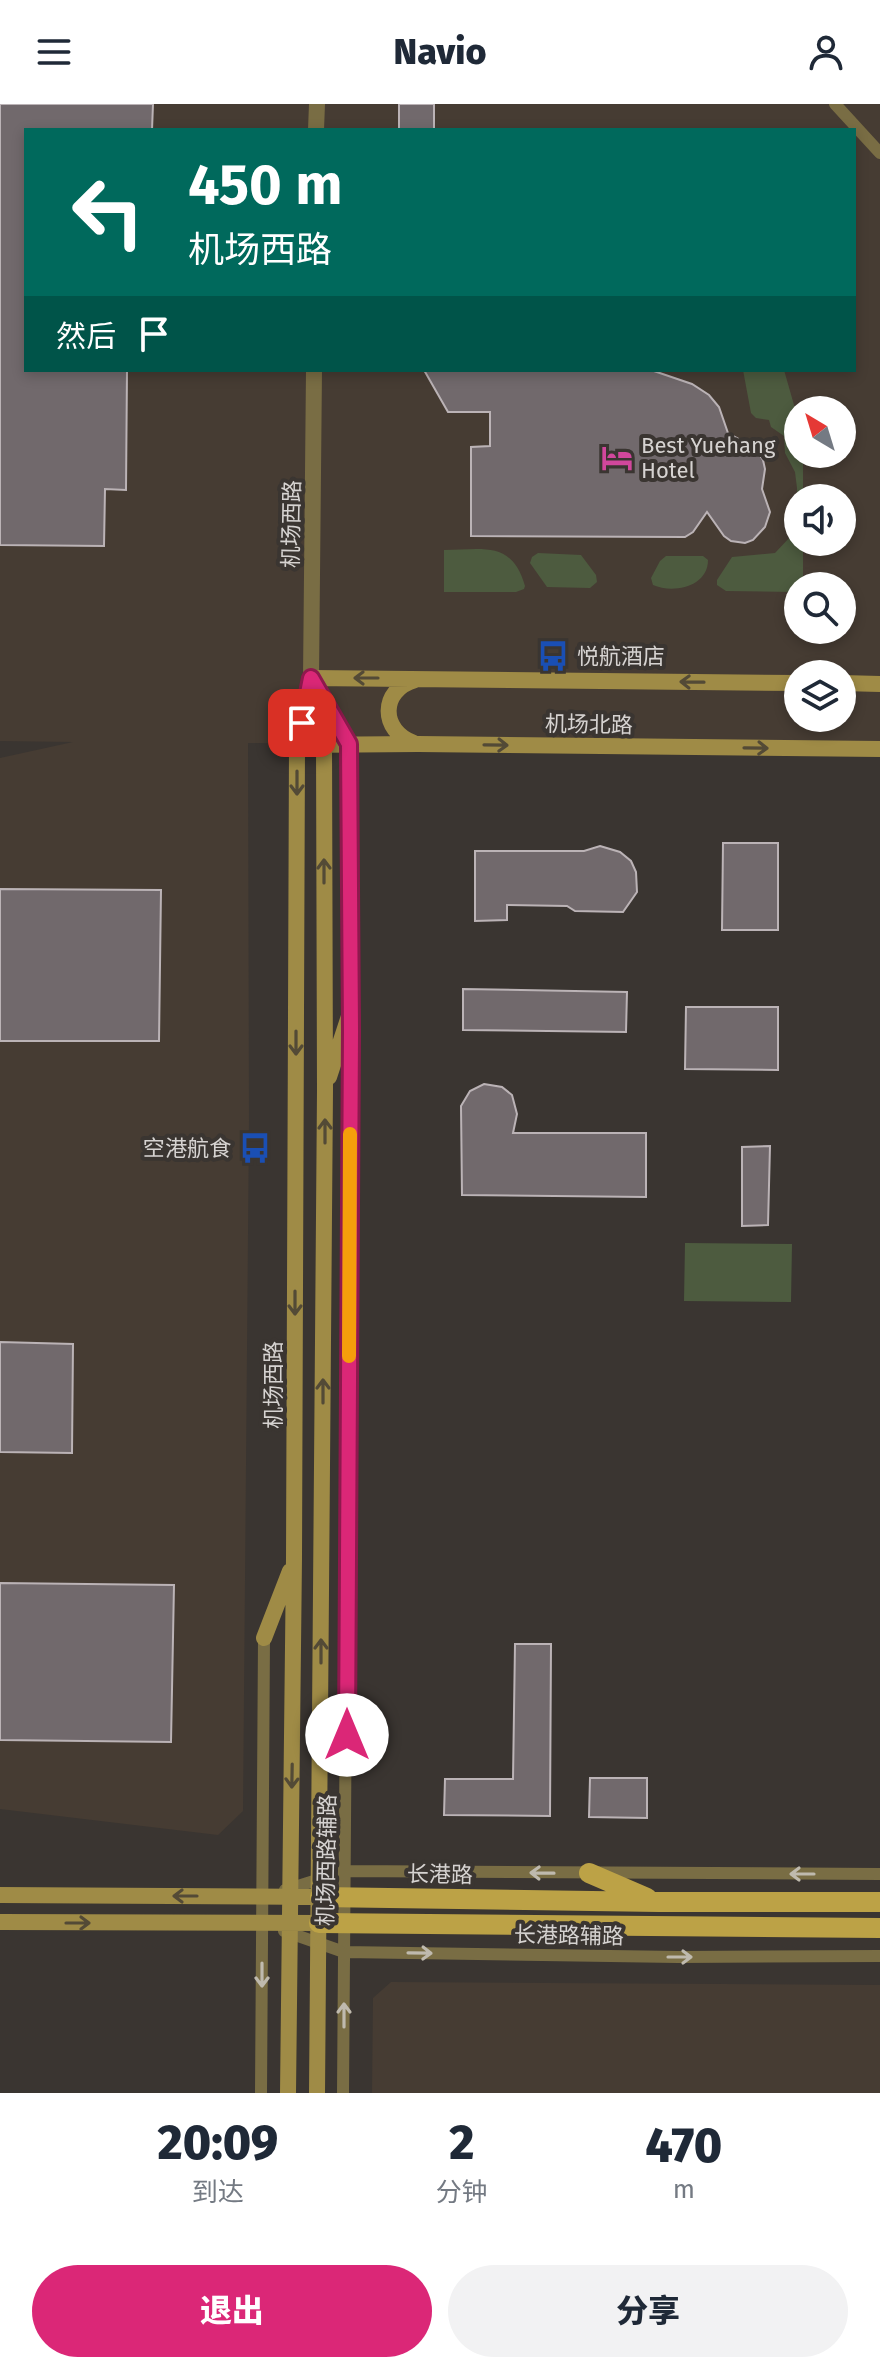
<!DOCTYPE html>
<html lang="zh">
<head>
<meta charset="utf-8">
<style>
	:root { --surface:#fff; --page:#f2f2f3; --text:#1f2937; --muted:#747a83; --accent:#db2777 }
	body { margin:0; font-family:"Fira Sans","Noto Sans SC",sans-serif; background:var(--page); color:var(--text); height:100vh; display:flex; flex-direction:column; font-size:30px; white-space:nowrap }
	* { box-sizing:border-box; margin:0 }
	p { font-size:26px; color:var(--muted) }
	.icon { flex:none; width:44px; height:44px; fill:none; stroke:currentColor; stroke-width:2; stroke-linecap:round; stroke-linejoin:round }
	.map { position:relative; height:1989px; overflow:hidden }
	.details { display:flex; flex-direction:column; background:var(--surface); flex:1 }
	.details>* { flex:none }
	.guide { position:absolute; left:24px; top:24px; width:832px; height:244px; border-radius:0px; box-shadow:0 4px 12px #0003; background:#00695c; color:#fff; overflow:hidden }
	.needle { width:52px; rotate:322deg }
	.fabs { position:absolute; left:784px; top:292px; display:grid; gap:16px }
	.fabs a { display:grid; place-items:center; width:72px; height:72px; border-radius:50%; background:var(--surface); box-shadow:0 4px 12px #0003; font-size:40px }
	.pin { position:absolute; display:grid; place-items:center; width:68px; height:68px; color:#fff; margin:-34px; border-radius:16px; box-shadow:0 4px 12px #0006 }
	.me { position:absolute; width:88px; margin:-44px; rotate:0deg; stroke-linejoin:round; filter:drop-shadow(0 0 6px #0008) }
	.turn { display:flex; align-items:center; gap:28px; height:168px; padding:0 32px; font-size:36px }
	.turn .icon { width:104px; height:104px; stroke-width:2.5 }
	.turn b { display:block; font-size:56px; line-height:68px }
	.then { display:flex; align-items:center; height:76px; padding:0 32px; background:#0003; gap:16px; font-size:30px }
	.eta { display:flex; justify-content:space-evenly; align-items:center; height:136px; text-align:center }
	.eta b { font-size:48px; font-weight:800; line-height:56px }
	.button { display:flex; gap:16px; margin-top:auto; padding:16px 32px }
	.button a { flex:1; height:92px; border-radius:48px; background:var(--accent); color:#fff; font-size:32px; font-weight:800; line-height:92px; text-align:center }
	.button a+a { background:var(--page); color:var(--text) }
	header { display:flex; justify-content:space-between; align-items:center; height:104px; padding:0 32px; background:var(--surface); font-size:36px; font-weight:800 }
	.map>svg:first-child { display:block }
	.built { fill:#463c33; fill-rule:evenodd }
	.green { fill:#4d5b3f }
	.building { fill:#71696c; stroke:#bbb3b6; stroke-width:2 }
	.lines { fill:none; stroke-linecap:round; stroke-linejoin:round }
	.minor { stroke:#796d44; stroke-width:12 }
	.tertiary { stroke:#796d44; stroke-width:16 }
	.secondary { stroke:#9f8b46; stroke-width:16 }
	.primary { stroke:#bca246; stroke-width:20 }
	.oneway { stroke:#534a36 }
	.oneway2 { stroke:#bfbaae }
	.route-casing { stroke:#8e194d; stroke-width:20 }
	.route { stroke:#db2777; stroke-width:14 }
	.slow { stroke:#f59e0b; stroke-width:14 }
	.labels { text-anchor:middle; stroke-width:8; stroke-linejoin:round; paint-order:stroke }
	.poi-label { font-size:22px; fill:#d6d3d1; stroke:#3a3531; text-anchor:start }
	.street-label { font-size:22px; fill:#d6d3d1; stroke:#3a3531 }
</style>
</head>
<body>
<header><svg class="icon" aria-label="menu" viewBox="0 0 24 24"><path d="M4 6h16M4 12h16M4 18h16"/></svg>Navio<svg class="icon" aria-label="person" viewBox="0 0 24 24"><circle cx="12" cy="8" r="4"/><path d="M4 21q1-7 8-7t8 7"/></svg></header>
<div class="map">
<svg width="880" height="1989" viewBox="0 0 880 1989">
	<rect width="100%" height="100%" fill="#3a3531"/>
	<!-- built -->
	<path class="built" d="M0 0H880V648L248 639 249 1017 243 1707 218 1731 0 1705V654L73 638 0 637ZM26 26H854V266H26ZM798 306H842V350H798ZM798 394H842V438H798ZM798 482H842V526H798ZM798 570H842V614H798Z
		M391 1878 880 1881V1989H372L373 1894Z"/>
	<!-- green -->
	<path class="green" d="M743 266H784L798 315V350L803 351V394H798V438H803V475L798 486 793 488 726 487 717 481V476L732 453 775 449 791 432 797 410V384L795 368 785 349 784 332 771 323 769 316 756 314 751 309Z
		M444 446C483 446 512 436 525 482L524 485 516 488H444Z
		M538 449 581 451 596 471 597 478 590 484 547 483 530 459 532 453Z
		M666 452H703L708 456C708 483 673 490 653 481L651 474 660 457Z
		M685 1139 792 1140 791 1198 684 1197Z"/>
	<!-- building -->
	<path class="building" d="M0 0H153L152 26H26V266H127L126 386 105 385 104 442 0 441Z
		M399 0H434V26H399Z
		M424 266H651L692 280 709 291 719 303 728 329 755 344 763 356 765 365 762 385 770 408 765 423 753 436 745 439 731 437 724 432 707 408 693 428 685 433 471 432V343L490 342V308H448Z
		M723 739H778V826H722Z
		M600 742 620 748 631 757 636 768 637 788 623 808 575 807 567 802 507 801V816L475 817V747H584Z
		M0 785 161 786 159 937H0Z
		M463 885 627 888 626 928 463 926Z
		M686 903H778V966L685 965Z
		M484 980 502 983 512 991 517 1010 513 1029H646V1093L462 1091 461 1002 470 987Z
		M770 1042 768 1121 742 1122V1043Z
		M0 1238 73 1240 72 1349 0 1348Z
		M0 1479 174 1481 171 1638 0 1636Z
		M515 1540H551L550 1712 444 1711 445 1675H513Z
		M590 1674H647V1714L589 1713Z"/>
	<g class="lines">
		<!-- minor -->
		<path class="minor" d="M835 0 880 49
			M315 582 349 640 351 906 343 1989
			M285 1786 346 1767 880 1770
			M284 1827 344 1848 678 1853 880 1852
			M261 1989 264 1534"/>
		<!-- tertiary -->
		<path class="tertiary" d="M316 26 317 0
			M311 574 314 266"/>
		<!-- secondary -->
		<path class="secondary" d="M311 574 798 579
			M842 579 880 580
			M313 583 324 640 325 986 317 1989
			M414 639C380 627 380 586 415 576
			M297 641 418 640 880 645
			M329 973 351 906
			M264 1534 290 1467
			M0 1791 320 1793
			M0 1818 319 1819
			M288 1989 294 1454 297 641 311 574"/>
		<!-- primary -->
		<path class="primary" d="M589 1769 647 1794
			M320 1793 659 1798H880
			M319 1819 880 1824"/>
	</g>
	<!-- one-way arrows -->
	<defs><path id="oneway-shaft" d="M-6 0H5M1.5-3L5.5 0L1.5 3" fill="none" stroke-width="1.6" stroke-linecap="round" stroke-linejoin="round" transform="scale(2)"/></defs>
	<g class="oneway">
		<use href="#oneway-shaft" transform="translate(366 574) rotate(-180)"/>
		<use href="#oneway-shaft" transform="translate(692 578) rotate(-179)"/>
		<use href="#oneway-shaft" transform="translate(496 641) rotate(1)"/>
		<use href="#oneway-shaft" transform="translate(756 644) rotate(1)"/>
		<use href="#oneway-shaft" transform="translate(297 679) rotate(90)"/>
		<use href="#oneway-shaft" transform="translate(324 767) rotate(-90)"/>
		<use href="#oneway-shaft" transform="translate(296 939) rotate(90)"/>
		<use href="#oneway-shaft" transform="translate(325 1027) rotate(-90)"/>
		<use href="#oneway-shaft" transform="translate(295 1199) rotate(90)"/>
		<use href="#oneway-shaft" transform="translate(323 1287) rotate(-90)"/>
		<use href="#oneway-shaft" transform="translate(321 1547) rotate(-90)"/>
		<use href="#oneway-shaft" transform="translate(292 1672) rotate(91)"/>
		<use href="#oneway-shaft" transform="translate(185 1792) rotate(-180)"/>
		<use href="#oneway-shaft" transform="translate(78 1819)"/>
	</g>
	<g class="oneway2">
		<use href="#oneway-shaft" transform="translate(542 1769) rotate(-179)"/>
		<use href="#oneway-shaft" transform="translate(802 1770) rotate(-180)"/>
		<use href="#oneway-shaft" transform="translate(420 1849) rotate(1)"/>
		<use href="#oneway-shaft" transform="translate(680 1853)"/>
		<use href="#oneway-shaft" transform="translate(262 1871) rotate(90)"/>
		<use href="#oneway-shaft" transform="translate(344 1911) rotate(-90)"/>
	</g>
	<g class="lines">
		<defs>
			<path id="route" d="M302 619 311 574 349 640 351 927 347 1631"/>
		</defs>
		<!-- route casing -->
		<use href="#route" class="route-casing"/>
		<!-- route -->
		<use href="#route" class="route"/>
		<!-- slow -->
		<path class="slow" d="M349 1252 350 1030"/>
	</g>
	<!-- icons -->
	<defs>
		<symbol id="hotel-bare" viewBox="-9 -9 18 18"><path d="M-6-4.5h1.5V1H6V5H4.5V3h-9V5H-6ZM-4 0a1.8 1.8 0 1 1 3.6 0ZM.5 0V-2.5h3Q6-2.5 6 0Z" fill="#d1479c" stroke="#3a3531" stroke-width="2.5" paint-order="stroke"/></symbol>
		<symbol id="bus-bare" viewBox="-9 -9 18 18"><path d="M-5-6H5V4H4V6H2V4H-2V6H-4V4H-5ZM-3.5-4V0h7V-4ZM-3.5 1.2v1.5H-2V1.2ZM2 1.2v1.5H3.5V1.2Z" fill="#1a4fb4" stroke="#3a3531" stroke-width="2.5" paint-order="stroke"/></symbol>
	</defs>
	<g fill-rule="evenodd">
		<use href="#hotel-bare" x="595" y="332" width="44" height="44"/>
		<use href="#bus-bare" x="531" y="530" width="44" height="44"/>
		<use href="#bus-bare" x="233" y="1022" width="44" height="44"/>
	</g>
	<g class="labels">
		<!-- poi labels -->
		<g class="poi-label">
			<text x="641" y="349">Best Yuehang<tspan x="641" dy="25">Hotel</tspan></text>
			<text x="577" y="560">悦航酒店</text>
			<text x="231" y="1052" text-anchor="end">空港航食</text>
		</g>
		<!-- street labels -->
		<g class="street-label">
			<text transform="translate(291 420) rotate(-89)" y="8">机场西路</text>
			<text transform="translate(589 620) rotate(1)" y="8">机场北路</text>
			<text transform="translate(273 1281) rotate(-90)" y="8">机场西路</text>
			<text transform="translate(326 1756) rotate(-89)" y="8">机场西路辅路</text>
			<text transform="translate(440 1770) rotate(1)" y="8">长港路</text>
			<text transform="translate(569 1831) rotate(1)" y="8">长港路辅路</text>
		</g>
	</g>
</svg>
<div class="fabs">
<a><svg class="needle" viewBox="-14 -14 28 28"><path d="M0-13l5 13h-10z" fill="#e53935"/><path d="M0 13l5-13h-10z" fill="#747a83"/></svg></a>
<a><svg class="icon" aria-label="sound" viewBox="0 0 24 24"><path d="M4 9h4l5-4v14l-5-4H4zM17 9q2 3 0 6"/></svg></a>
<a><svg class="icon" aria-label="search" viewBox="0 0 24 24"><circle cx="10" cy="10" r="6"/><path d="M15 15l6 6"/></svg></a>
<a><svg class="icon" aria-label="layers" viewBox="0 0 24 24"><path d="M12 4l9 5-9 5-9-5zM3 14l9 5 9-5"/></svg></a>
</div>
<div class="pin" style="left:302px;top:619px;background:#d93025"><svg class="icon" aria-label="arrive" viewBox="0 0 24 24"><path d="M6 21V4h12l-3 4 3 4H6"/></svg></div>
<svg class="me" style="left:347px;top:1631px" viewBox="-20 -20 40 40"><circle r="19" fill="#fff"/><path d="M0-13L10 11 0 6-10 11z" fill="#db2777"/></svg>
<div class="guide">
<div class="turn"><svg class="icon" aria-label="left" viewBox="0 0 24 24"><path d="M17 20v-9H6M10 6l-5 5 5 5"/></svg><div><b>450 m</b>机场西路</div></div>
<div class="then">然后<svg class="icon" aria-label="arrive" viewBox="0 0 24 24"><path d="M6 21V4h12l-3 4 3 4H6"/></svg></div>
</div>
</div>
<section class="details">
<div class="eta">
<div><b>20:09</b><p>到达</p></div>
<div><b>2</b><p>分钟</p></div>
<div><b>470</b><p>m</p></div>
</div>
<div class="button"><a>退出</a><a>分享</a></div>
</section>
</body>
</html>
